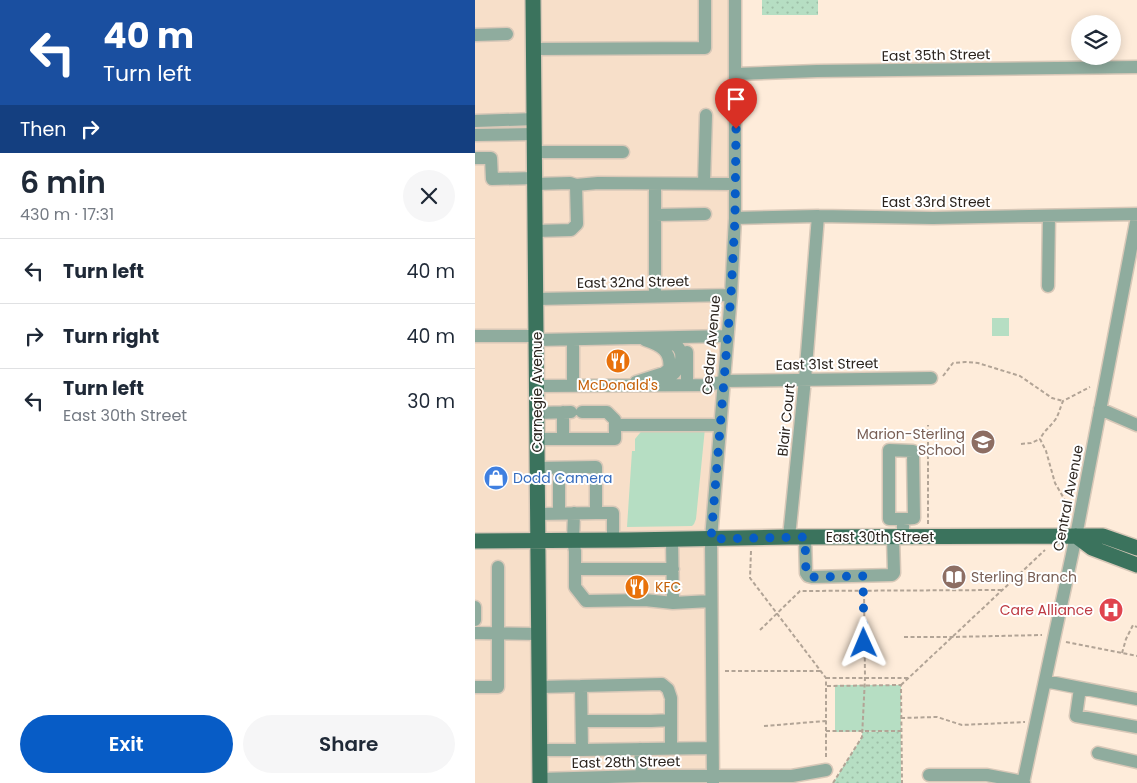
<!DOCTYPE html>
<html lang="en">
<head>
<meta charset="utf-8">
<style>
	:root { --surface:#fff; --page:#f6f6f7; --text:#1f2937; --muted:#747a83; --line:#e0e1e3; --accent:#075cc6 }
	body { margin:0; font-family:Poppins,sans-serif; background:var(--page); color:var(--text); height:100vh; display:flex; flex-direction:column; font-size:19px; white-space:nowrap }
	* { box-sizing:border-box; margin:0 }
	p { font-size:16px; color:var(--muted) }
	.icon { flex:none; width:28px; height:28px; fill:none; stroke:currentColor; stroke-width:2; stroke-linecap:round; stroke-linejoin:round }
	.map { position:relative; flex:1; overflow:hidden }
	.sheet { display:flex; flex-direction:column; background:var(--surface); width:475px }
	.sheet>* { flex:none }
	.top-card { background:#1a4fa0; color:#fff; overflow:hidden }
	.buttons { position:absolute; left:596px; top:15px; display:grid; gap:10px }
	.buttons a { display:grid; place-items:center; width:50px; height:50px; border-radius:50%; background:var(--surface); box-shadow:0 2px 12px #0003; font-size:25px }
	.pin { position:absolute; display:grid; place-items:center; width:42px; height:42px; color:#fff; margin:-51px -21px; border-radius:50% 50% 50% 0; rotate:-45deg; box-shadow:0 0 5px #0007 }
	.pin .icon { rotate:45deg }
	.me { position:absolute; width:55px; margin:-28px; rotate:359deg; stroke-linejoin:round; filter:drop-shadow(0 0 4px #0008) }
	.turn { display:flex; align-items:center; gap:18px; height:105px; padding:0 20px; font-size:22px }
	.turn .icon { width:65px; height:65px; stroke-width:2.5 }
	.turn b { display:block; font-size:35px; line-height:42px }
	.then { display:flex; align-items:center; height:48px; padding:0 20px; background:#0003; gap:10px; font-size:19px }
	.round { display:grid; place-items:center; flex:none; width:52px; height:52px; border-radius:26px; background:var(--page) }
	.head { display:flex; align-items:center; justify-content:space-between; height:85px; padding:0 20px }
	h1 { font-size:30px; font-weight:600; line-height:38px }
	.action { display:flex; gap:10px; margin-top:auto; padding:10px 20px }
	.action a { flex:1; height:58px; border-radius:30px; background:var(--accent); color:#fff; font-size:20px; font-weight:600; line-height:58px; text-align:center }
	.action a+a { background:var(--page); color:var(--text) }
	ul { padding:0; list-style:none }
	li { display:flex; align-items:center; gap:15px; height:65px; padding:0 20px; border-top:1px solid var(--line) }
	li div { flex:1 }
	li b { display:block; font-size:19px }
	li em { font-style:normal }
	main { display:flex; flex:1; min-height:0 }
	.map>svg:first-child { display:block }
	.built { fill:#f7dfc9 }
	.grass { fill:#b6dec3 }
	.park { fill:url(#park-dots) }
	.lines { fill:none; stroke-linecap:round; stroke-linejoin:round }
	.minor-casing { stroke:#d8c8b8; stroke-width:15 }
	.major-casing { stroke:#d8c8b8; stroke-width:18 }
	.path { stroke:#b2a496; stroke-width:2; stroke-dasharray:4 2.5; stroke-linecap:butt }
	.minor { stroke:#8fac9e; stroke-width:12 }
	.major { stroke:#3b735d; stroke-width:15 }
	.route { stroke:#075cc6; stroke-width:9; stroke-dasharray:0 16.2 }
	.labels { text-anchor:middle; stroke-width:4; stroke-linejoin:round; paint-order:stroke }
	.street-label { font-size:14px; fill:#2b241e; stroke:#fff }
	.food-label { font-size:14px; fill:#c56008; stroke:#fff }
	.education-label { font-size:14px; fill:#785e54; stroke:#fff; text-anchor:end }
	.shop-label { font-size:14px; fill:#366cbe; stroke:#fff; text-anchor:start }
	.health-label { font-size:14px; fill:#be3a42; stroke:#fff; text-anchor:end }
</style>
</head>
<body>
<main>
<section class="sheet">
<div class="top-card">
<div class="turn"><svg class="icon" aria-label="left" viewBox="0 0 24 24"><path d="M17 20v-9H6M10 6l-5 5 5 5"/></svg><div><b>40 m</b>Turn left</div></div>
<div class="then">Then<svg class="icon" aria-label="right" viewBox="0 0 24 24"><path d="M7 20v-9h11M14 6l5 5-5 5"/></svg></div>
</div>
<div class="head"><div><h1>6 min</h1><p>430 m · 17:31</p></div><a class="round"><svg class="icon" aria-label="close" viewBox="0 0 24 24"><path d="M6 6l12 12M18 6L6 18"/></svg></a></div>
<ul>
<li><svg class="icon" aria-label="left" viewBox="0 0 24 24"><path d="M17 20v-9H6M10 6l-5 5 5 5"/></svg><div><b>Turn left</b></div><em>40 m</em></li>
<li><svg class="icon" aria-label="right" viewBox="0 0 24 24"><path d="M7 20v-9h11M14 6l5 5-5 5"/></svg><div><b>Turn right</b></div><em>40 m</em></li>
<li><svg class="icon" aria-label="left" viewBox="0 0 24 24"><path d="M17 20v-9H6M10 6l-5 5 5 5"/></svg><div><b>Turn left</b><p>East 30th Street</p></div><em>30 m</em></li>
</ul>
<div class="action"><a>Exit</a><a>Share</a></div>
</section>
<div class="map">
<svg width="662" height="783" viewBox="0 0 662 783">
	<defs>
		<pattern id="park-dots" width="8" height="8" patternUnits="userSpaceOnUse" patternTransform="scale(1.25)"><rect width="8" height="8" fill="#b6dec3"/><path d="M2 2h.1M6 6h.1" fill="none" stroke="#9dbea7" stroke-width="1.8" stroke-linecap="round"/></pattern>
	</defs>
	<rect width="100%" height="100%" fill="#feecda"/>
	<!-- built -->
	<path class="built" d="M0 0H260V218L236 539 238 783H0Z"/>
	<!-- grass -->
	<path class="grass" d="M517 318H534V336H517Z
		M169 428H230L221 519 219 524 217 526 152 527 157 451H160V439Z
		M360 685H426V731L360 732Z"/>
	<!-- park -->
	<path class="park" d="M287 0H343V15H287Z
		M426 731V783H358L387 737V732Z"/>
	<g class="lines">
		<defs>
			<path id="minor" d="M0 35 32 34
				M59 49 230 48V0
				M261 74 342 71 662 67
				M0 121 59 119
				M0 135 60 134
				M60 152H148
				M0 158H16L17 179 60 178
				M60 184 95 183 101 185 102 224 96 230 60 231
				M180 184V215
				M229 184 231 115
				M101 185 123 183 260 184
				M260 218 343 216 458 218 662 214
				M573 286 574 216
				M180 297V215L230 214
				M61 299 256 295
				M0 336H61
				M61 340 252 336
				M98 340V386
				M184 343C190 343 198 342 203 347 211 357 203 375 192 377
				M161 382 189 373 194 369C197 351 185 345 170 340
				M212 385V352
				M62 386 235 385 249 381 456 378
				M625 409 662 425
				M88 412V439
				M62 413 96 412
				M140 425H245
				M62 439H140V420L132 412H107
				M62 468 121 467V513L63 514
				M99 513 98 541 100 551V587L111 601 170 600 198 603 236 601
				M121 513H138V541
				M84 514V468
				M314 537 330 379 343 216
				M330 537 331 573 333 576 337 577 417 575 419 573 418 537
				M428 537V519H414V450L438 451 439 518 428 519
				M197 540 198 603
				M101 569H198
				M0 607V620
				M0 633 64 634
				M570 681 662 699
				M106 686 187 684 193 689 196 698V748
				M0 687H23V567
				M64 687 106 686 107 750H65
				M605 688 601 716 662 727
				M107 721H176L196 720
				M165 749 167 776
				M107 750 237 748
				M623 753 662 762
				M454 775H512L549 782
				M65 779 167 776H317L351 770
				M238 783 236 539 256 295 260 218V0
				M548 783 601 536 662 217"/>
			<path id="major" d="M58 0 65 783
				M601 536 617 548 662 565
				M0 541 153 540 314 537 628 536 662 548"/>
		</defs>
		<!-- minor casing -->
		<use href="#minor" class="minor-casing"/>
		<!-- major casing -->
		<use href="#major" class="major-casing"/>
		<!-- path -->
		<path class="path" d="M468 376 478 363 490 362 503 363 545 376 577 398 588 401
			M546 444 556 443 565 439
			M591 502 580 483 571 451 565 439C569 431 575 427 580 420 584 414 585 408 588 401L615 387
			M453 524V425
			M276 551 275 578 351 678V758
			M538 580H577
			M285 630 325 591 527 590
			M429 637H477L567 635
			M591 642 662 656
			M647 653 651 639 658 625 662 627
			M250 671H345
			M351 678H433
			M426 685 570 550
			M352 686 426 685 427 783
			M426 718 462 717 487 725 550 722
			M289 726 351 721
			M351 731H426
			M358 783 387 737 390 678 389 591"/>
		<!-- minor -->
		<use href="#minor" class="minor"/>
		<!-- major -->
		<use href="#major" class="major"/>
	</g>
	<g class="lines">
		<!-- route -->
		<path class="route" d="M261 129 260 218 256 295 236 539 330 537 331 573 333 576 337 577 388 576 389 643"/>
	</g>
	<!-- icons -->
	<defs>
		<symbol id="restaurant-disc" viewBox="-11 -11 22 22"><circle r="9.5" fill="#e8710a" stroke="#fff"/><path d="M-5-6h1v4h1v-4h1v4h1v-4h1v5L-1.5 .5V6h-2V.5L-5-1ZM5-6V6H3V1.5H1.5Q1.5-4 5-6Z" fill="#fff"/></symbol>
		<symbol id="school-disc" viewBox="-11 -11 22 22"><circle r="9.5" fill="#8d6e63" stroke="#fff"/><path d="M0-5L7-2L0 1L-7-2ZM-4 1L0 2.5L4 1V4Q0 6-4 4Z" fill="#fff"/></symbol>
		<symbol id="shop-disc" viewBox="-11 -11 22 22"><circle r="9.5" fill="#3f7fe0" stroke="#fff"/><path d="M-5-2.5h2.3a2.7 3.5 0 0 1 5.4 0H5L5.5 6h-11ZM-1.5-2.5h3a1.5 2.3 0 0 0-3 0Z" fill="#fff"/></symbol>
		<symbol id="library-disc" viewBox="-11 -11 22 22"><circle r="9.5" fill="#8d6e63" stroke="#fff"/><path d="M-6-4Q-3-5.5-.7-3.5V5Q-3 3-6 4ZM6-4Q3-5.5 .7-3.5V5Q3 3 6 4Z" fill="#fff"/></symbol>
		<symbol id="hospital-disc" viewBox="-11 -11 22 22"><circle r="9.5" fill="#e0444e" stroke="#fff"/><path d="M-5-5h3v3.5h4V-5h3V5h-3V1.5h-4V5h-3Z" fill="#fff"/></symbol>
	</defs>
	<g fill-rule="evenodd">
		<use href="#restaurant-disc" x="129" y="347" width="28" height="28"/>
		<use href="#school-disc" x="494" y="428" width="28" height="28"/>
		<use href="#shop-disc" x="7" y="464" width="28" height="28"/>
		<use href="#library-disc" x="465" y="563" width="28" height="28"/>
		<use href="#restaurant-disc" x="148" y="573" width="28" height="28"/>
		<use href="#hospital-disc" x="622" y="596" width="28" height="28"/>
	</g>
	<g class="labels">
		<!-- street labels -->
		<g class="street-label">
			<text transform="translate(461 55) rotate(-1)" y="5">East 35th Street</text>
			<text x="461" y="207">East 33rd Street</text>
			<text transform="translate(158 282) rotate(-1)" y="5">East 32nd Street</text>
			<text transform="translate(236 345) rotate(-85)" y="5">Cedar Avenue</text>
			<text transform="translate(352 364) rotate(-1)" y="5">East 31st Street</text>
			<text transform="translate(62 392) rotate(-90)" y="5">Carnegie Avenue</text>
			<text transform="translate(311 420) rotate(-84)" y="5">Blair Court</text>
			<text transform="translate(593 498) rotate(-79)" y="5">Central Avenue</text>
			<text x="405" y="542">East 30th Street</text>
			<text transform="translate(151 762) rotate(-1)" y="5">East 28th Street</text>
		</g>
		<!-- food labels -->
		<g class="food-label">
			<text x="143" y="390">McDonald's</text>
			<text x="180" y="592" text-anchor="start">KFC</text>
		</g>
		<!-- education labels -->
		<g class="education-label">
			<text x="490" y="439">Marion-Sterling<tspan x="490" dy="16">School</tspan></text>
			<text x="496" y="582" text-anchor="start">Sterling Branch</text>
		</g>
		<!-- shop labels -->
		<g class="shop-label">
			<text x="38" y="483">Dodd Camera</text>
		</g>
		<!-- health labels -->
		<g class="health-label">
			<text x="618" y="615">Care Alliance</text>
		</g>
	</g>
</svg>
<div class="buttons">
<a><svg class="icon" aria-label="layers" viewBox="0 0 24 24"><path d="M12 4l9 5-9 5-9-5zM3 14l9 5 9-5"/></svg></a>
</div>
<div class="pin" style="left:261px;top:129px;background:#d93025"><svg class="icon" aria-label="arrive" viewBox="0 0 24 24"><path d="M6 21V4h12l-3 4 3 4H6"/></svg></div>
<svg class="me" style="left:389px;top:643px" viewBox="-20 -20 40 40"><path d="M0-17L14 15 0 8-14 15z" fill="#075cc6" stroke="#fff" stroke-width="4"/></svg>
</div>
</main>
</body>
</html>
